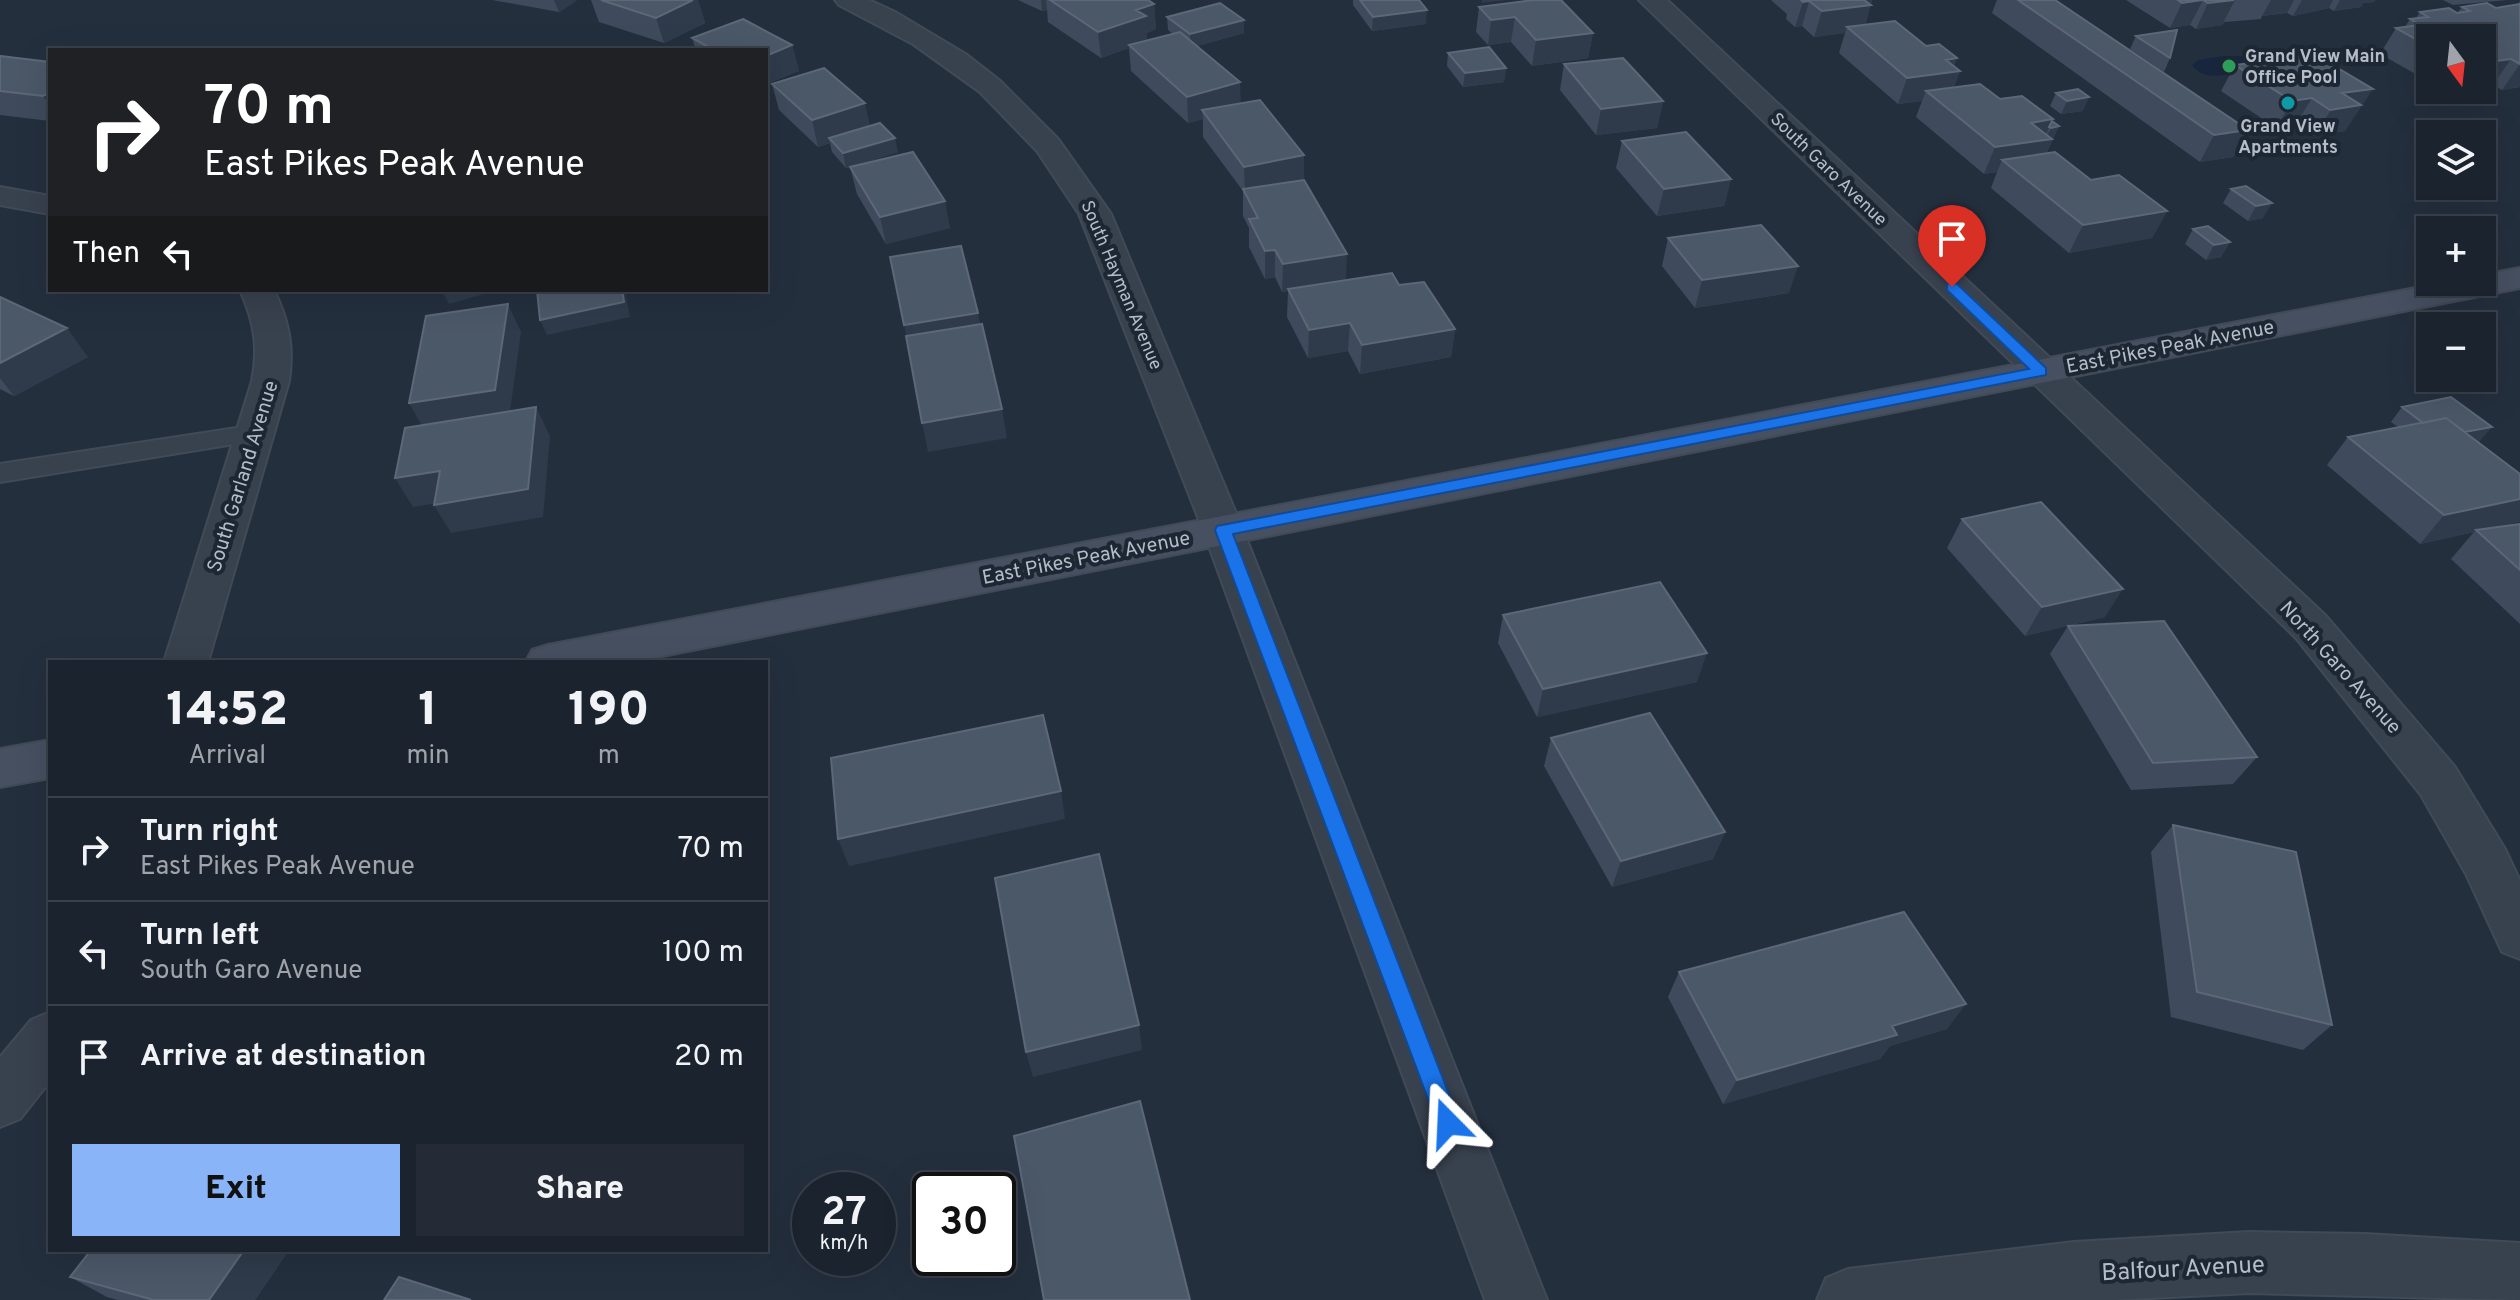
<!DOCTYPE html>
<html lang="en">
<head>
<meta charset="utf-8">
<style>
	:root { --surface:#1b232e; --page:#242b36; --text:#f1f3f6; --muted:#a0a4aa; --line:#39404a; --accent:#8ab4f8 }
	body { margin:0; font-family:Overpass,sans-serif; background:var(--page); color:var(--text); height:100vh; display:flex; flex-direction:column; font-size:30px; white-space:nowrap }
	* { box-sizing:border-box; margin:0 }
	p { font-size:26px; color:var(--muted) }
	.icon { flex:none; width:44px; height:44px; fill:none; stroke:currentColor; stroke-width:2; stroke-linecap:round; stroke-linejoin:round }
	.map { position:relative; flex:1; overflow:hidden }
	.details { position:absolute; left:48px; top:660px; width:720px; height:592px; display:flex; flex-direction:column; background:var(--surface); border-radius:0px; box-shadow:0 8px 32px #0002,0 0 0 2px var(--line) }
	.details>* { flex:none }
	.guide { position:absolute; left:48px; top:48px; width:720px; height:244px; border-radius:0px; box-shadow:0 8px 32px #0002,0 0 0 2px var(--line); background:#202124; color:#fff; overflow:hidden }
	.needle { width:52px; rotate:165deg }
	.fabs { position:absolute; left:2416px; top:24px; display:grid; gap:16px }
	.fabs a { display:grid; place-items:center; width:80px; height:80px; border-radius:0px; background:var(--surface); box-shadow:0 8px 32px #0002,0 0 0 2px var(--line); font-size:40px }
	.speed { position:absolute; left:792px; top:1172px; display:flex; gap:16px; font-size:40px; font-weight:700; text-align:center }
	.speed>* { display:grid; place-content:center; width:104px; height:104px; border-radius:50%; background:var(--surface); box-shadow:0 8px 32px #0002,0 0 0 2px var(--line); line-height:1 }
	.speed small { font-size:20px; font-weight:400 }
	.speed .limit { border:4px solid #111; border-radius:12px; background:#fff; color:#111 }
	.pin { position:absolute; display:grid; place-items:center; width:68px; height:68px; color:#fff; margin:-82px -34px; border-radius:50% 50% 50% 0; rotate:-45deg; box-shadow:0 0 8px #0007 }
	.pin .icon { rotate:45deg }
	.me { position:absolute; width:88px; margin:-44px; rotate:339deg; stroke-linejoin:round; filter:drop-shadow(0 0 6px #0008) }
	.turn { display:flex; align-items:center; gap:28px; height:168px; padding:0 24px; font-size:36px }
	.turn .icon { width:104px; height:104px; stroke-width:2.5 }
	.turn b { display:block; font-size:56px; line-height:68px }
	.then { display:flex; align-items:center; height:76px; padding:0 24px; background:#0003; gap:16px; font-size:30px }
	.eta { display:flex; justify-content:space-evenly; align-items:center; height:136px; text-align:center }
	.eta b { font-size:48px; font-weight:800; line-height:56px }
	.button { display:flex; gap:16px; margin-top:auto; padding:16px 24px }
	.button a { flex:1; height:92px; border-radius:0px; background:var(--accent); color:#111; font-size:32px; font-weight:800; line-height:92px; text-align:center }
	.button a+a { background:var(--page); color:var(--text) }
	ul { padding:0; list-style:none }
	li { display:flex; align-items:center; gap:24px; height:104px; padding:0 24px; border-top:2px solid var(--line) }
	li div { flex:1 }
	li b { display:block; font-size:30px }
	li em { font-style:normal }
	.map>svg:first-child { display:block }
	.water { fill:#17263c }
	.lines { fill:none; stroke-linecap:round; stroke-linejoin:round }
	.service-casing { stroke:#414a57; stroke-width:4 }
	.minor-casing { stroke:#414a57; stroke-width:4 }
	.secondary-casing { stroke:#414a57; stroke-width:4 }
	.service { fill:#38414e; fill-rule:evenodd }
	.minor { fill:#38414e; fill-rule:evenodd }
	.secondary { fill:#465061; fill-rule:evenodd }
	.wall { fill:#3f4b5c }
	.shaded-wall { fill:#2f3b4b }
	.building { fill:#4b5868; stroke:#5c6777; stroke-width:2 }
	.route { fill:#1a73e8; stroke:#114b97; stroke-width:2 }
	.leisure-dot { fill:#2e9e5b; stroke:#1d2633; stroke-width:3 }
	.culture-dot { fill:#0f9aa8; stroke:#1d2633; stroke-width:3 }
	.labels { text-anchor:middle; stroke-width:8; stroke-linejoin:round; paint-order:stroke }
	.far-poi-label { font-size:18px; font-weight:bold; fill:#b4bcc9; stroke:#1d2633; text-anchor:start }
	.far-street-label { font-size:18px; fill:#b4bcc9; stroke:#1d2633 }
	.street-label { font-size:20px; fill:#b4bcc9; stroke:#1d2633 }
	.near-street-label { font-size:24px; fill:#b4bcc9; stroke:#1d2633 }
</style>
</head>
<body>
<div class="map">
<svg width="2520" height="1300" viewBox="0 0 2520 1300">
	<rect width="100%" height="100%" fill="#242f3e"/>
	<!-- water -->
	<path class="water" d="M2222 56H2240L2260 62C2241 70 2208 87 2192 65L2198 60Z"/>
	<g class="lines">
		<defs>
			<path id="service" d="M256 425 265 427 269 433 265 439 0 482V464Z"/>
			<path id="minor" d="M835 0H869L895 12 967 55 999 80 1058 139 1111 214 1243 530 1547 1300H1485L1203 530 1079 214 1037 151 980 92 913 44 839 5Z
				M1639 0H1667L2326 616 2455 767 2505 849 2520 881V959L2502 952 2466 874 2421 795 2296 638Z
				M0 187 50 196V214L0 205Z
				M240 290H274C289 321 294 347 289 381L208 662H164L252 381C259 347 254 321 240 290Z
				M50 1012V1081L20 1119 0 1127V1057L31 1020Z
				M2249 1232 2365 1234 2520 1243V1300L2249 1293 2112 1300H1817L1826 1278 1848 1269 2074 1242Z"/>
			<path id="secondary" d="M2520 268V288L632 662H526L532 650 548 645 2447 282H2482V275Z
				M50 740V778L0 787V749Z"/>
		</defs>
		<!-- service casing -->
		<use href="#service" class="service-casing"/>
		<!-- minor casing -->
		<use href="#minor" class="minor-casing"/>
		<!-- secondary casing -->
		<use href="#secondary" class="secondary-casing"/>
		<!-- service -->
		<use href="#service" class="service"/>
		<!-- minor -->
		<use href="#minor" class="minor"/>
		<!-- secondary -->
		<use href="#secondary" class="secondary"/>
	</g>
	<!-- wall -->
	<path class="wall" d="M492 0H577L559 12Z
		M591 0H698L705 23 664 43 599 22Z
		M1018 0H1148L1154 4 1156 29 1147 33V40L1173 34 1168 30 1167 17 1244 33 1197 46 1241 103 1304 155V180L1346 280 1399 285 1455 329 1451 357 1360 374 1348 351 1308 358 1287 317 1288 291 1282 292 1275 277 1265 279 1249 247V228L1243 216V191L1203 137V119L1188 123 1131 71 1129 48 1101 58 1048 22 1047 10 1042 11Z
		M1353 0H1419L1426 24 1372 31 1353 5Z
		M1771 0H1872L1865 25 1926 46 1957 58 1954 66 1960 71 1954 87 2000 99 2052 121 2059 126 2046 154 2091 180 2167 211 2152 238 2069 253 1991 188 1997 172 1984 174 1916 117 1922 101 1898 104 1839 53 1845 33 1814 37 1802 26 1795 27 1786 19 1787 14Z
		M1997 0H2055L2248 130 2233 157 2200 162 1992 13Z
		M2126 0H2375L2374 2 2363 3 2361 7 2334 11 2329 8 2293 16 2287 13 2262 16 2261 19 2224 22 2222 25 2196 29 2190 25 2170 28Z
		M2443 0H2507L2453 5Z
		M2520 1V87L2502 90 2493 85 2482 87V38H2430V82L2380 54 2396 28 2405 27 2410 19 2416 18 2420 12H2458L2462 7 2496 8 2518 4Z
		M1479 7 1593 33 1588 58 1532 66 1511 42 1488 45 1476 32Z
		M743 19 792 45 799 71 766 84V50H696L692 38Z
		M2136 36 2170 58 2164 72 2130 49Z
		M1448 53 1506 68 1504 82 1463 87 1447 66Z
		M0 55 50 62V121L0 115Z
		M1564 64 1663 101 1657 128 1596 135 1560 90Z
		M2235 65 2357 115H2355L2345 131 2314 136 2296 124 2276 128 2221 91Z
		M772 84 870 126 898 152 850 167 950 228 886 244 857 194 850 167 846 168 832 152 830 143 818 147 779 110Z
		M2056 93 2083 111 2061 114 2050 106Z
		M1622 141 1731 179 1724 206 1657 216 1616 168Z
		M2246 186 2263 218 2248 221 2223 203 2231 189Z
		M2193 229 2230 242 2221 257 2206 260 2185 244Z
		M1668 238 1789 293 1695 308 1662 266Z
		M0 297 88 357 14 396 0 389Z
		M2402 407 2492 427 2477 442 2492 528 2520 524V624L2451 559 2474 532 2420 544 2327 465 2348 437 2398 427 2391 422Z
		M1962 519 2105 617 2025 636 1947 548Z
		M1503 615 1697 682 1537 717 1498 643Z
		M2068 626 2257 757 2233 784 2131 790 2050 654Z
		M1551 738 1725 832 1713 859 1612 887 1544 766Z
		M2173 825 2332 1025 2303 1050 2171 1017 2151 852Z
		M1679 972 1947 1029 1890 1046 1880 1059 1723 1104 1668 997Z
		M91 1250H289L255 1300H118L107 1297 70 1277Z"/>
	<!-- shaded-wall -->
	<path class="shaded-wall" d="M554 0H577L559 12Z
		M693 0H698L705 23 664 43 656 18Z
		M1041 0H1046L1047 10 1042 11Z
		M1482 0H1506L1482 3Z
		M1861 0H1872L1863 30 1847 27 1845 33 1814 37 1822 11Z
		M2203 0 2190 25 2170 28 2182 3Z
		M2235 0 2222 25 2196 29 2208 3Z
		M2271 0H2294L2287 13 2262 16Z
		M2302 0H2333L2329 8 2293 16Z
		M2340 0H2375L2374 2 2363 3 2361 7 2334 11Z
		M1809 1 1802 26 1795 27 1803 2Z
		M1154 4 1156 29 1147 33V42L1129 45V48L1101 58 1098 32 1136 10Z
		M1427 10 1426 24 1372 31 1373 17Z
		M1515 17 1511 42 1488 45 1491 20Z
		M1244 20V33L1191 48 1190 34Z
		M1593 33 1588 58 1532 66 1536 40Z
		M792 45 799 71 766 84V56Z
		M1957 58 1952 72 1960 71 1950 97 1926 91 1922 101 1898 104 1907 78 1946 60Z
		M2511 59 2493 85 2482 87V73L2489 62Z
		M2520 64V87L2502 90Z
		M1506 68 1504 82 1463 87 1465 73Z
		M1240 82 1241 108 1202 110 1203 119 1188 123 1187 97Z
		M2373 89 2345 131 2314 136 2342 93Z
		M50 92V106L43 96Z
		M2089 97 2083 111 2061 114 2067 101Z
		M2312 98 2296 124 2276 128 2292 101Z
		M1663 101 1657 128 1596 135 1601 109Z
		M865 103 871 130 829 138 830 143 818 147 812 120Z
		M2053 119 2043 141 2045 140 2051 128 2059 126 2040 166 2002 160 1997 172 1984 174 1995 147 2031 123Z
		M2248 130 2233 157 2200 162 2214 135Z
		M895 138 898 152 846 168 843 153Z
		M1304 155V182L1245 194 1244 167Z
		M1731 179 1724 206 1657 216 1664 189Z
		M945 201 950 228 886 244 880 217Z
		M2272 203 2263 218 2248 221 2256 206Z
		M2167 211 2152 238 2069 253 2083 225Z
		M2230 242 2221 257 2206 260 2214 245Z
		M1275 250V277L1265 279V251Z
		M1347 254 1346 281 1282 292 1283 264Z
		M1798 266 1789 293 1695 308 1702 280Z
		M442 290H498L449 304Z
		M622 290H625L630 317 547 335 540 320Z
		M508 304 521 332 509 418 425 431 409 403Z
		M978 313 983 341 910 353 904 325Z
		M1350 323 1348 351 1308 358 1309 330Z
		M67 328 88 357 14 396 0 378V363Z
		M1455 329 1451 357 1360 374 1362 345Z
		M536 407 550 436 543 517 451 533 434 505Z
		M1002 409 1007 438 928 452 922 423Z
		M2492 427 2479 442 2430 452 2442 437Z
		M440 471 456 500 413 507 395 478Z
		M2520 499V522L2477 531 2476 530 2474 532 2420 544 2444 515Z
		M2123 589 2105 617 2025 636 2042 607Z
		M1707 653 1697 682 1537 717 1543 689Z
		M1061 791 1065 819 849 866 838 839Z
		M1725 832 1713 859 1612 887 1621 861Z
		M1966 1004 1947 1029 1890 1046 1880 1059 1723 1104 1737 1080 1892 1026Z
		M1139 1025 1142 1050 1033 1077 1026 1052Z
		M244 1250H289L255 1300H209Z"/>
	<!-- building -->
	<path class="building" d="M601 0H693L656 18Z
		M1050 0H1148L1154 4 1136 10 1146 16 1098 32Z
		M1360 0H1419L1427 10 1373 17Z
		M1534 0H1561L1593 33 1536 40 1515 17 1491 20 1479 7Z
		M1801 0H1864L1871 5 1822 11 1809 1 1803 2Z
		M2018 0H2055L2248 130 2214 135Z
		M2178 0H2202L2182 3Z
		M2203 0H2234L2208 3Z
		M1220 3 1244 20 1190 34 1167 17Z
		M2487 3 2496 8 2520 4V64L2511 59 2489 62 2482 59V38H2430V47L2396 28 2420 25 2410 19 2428 17 2420 12 2449 8 2457 13 2470 11 2462 7Z
		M743 19 792 45 766 56V50H714L692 38Z
		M1895 21 1926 46 1939 44 1957 58 1946 60 1960 71 1907 78 1847 27Z
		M2177 30 2170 58 2136 36Z
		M1180 32 1240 82 1187 97 1129 45Z
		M1489 47 1506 68 1465 73 1448 53Z
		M2314 54 2373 89 2342 93 2361 105 2330 110 2312 98 2292 101 2235 65Z
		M0 56 50 62V92L43 96 0 91Z
		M1623 58 1663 101 1601 109 1564 64Z
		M824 68 865 103 812 120 772 84Z
		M1980 84 2000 99 2022 96 2053 119 2031 123 2052 139 1995 147 1926 91Z
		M2078 89 2089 97 2067 101 2056 93Z
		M1260 100 1304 155 1244 167 1202 110Z
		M2052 121 2059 126 2051 128 2049 127Z
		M880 123 895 138 843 153 829 138Z
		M1686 132 1731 179 1664 189 1622 141Z
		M913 152 945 201 880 217 850 167Z
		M2055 152 2091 180 2119 175 2167 211 2083 225 2002 160Z
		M1304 180 1347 254 1283 264 1275 250 1265 251 1249 219 1258 218 1243 189Z
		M2246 186 2272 203 2256 206 2231 189Z
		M1761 225 1798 266 1702 280 1668 238Z
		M2208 226 2230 242 2214 245 2193 229Z
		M961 246 978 313 904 325 890 257Z
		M1392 273 1399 285 1424 282 1455 329 1362 345 1350 323 1309 330 1288 289Z
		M537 290H622L624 302 540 320Z
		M0 297 67 328 0 363Z
		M508 304 495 390 409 403 426 316Z
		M982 324 1002 409 922 423 906 336Z
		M2451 397 2492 427 2465 432 2446 418 2423 423 2402 407Z
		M536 407 528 489 434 505 440 471 395 478 405 428Z
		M2446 418 2520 474V499L2444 515 2348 437Z
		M2041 502 2123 589 2042 607 1962 519Z
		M2520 524V570L2476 530Z
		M1660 582 1707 653 1543 689 1503 615Z
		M2164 621 2257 757 2153 763 2068 626Z
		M1650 713 1725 832 1621 861 1551 738Z
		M1043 715 1061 791 838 839 831 758Z
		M2173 825 2296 852 2332 1025 2197 992Z
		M1099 854 1139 1025 1026 1052 995 878Z
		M1904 912 1966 1004 1892 1026 1897 1035 1737 1080 1679 972Z
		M1140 1101 1190 1300H1044L1014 1136Z
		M91 1250H244L209 1300H154L70 1277Z
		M399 1277 471 1300H384Z"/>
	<!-- route -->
	<path class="route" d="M1952 283 1957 284 2046 368V375L1233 534 1460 1123 1457 1131 1448 1134 1440 1131 1215 530 1217 526 2029 369 1947 290V284Z"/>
	<!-- markers -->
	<circle class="leisure-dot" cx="2229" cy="66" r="8"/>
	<circle class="culture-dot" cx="2288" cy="103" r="8"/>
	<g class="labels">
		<!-- far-poi labels -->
		<g class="far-poi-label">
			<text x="2245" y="62">Grand View Main<tspan x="2245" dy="21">Office Pool</tspan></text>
			<text x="2288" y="132" text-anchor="middle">Grand View<tspan x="2288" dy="21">Apartments</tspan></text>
		</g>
		<!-- far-street labels -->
		<g class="far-street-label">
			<text transform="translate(1829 169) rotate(44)" y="6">South Garo Avenue</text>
			<text transform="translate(1122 285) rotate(67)" y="6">South Hayman Avenue</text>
		</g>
		<!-- street labels -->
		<g class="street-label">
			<text transform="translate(2170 346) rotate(-11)" y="7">East Pikes Peak Avenue</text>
			<text transform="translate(242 476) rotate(-73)" y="7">South Garland Avenue</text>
			<text transform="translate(1086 557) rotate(-11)" y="7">East Pikes Peak Avenue</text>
			<text transform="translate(2341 667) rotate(48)" y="7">North Garo Avenue</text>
		</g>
		<!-- near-street labels -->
		<g class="near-street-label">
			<text transform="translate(2183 1268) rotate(-3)" y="8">Balfour Avenue</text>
		</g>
	</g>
</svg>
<div class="fabs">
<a><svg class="needle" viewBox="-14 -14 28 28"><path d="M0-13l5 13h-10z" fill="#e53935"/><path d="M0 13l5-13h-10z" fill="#a0a4aa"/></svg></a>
<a><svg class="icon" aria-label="layers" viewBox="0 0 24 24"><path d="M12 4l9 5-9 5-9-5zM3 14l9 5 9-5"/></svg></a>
<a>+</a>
<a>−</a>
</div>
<div class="speed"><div>27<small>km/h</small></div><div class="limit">30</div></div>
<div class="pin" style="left:1952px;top:287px;background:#d93025"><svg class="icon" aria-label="arrive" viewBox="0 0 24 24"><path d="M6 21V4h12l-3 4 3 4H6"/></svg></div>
<svg class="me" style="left:1448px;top:1123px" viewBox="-20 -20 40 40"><path d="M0-17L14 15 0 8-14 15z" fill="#1a73e8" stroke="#fff" stroke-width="4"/></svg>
<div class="guide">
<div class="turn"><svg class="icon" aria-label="right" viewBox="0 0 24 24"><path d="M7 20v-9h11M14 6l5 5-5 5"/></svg><div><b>70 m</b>East Pikes Peak Avenue</div></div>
<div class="then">Then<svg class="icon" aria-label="left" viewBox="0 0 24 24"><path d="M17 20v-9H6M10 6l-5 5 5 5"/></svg></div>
</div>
<section class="details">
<div class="eta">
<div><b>14:52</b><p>Arrival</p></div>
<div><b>1</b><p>min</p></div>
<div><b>190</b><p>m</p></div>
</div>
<ul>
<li><svg class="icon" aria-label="right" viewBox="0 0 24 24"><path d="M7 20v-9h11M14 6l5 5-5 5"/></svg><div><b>Turn right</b><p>East Pikes Peak Avenue</p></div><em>70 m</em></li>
<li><svg class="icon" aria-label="left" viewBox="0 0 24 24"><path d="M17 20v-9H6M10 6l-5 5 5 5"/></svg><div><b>Turn left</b><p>South Garo Avenue</p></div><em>100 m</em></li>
<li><svg class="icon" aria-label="arrive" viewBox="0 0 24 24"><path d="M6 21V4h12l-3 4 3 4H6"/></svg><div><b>Arrive at destination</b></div><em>20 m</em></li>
</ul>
<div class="button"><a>Exit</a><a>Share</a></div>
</section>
</div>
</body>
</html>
